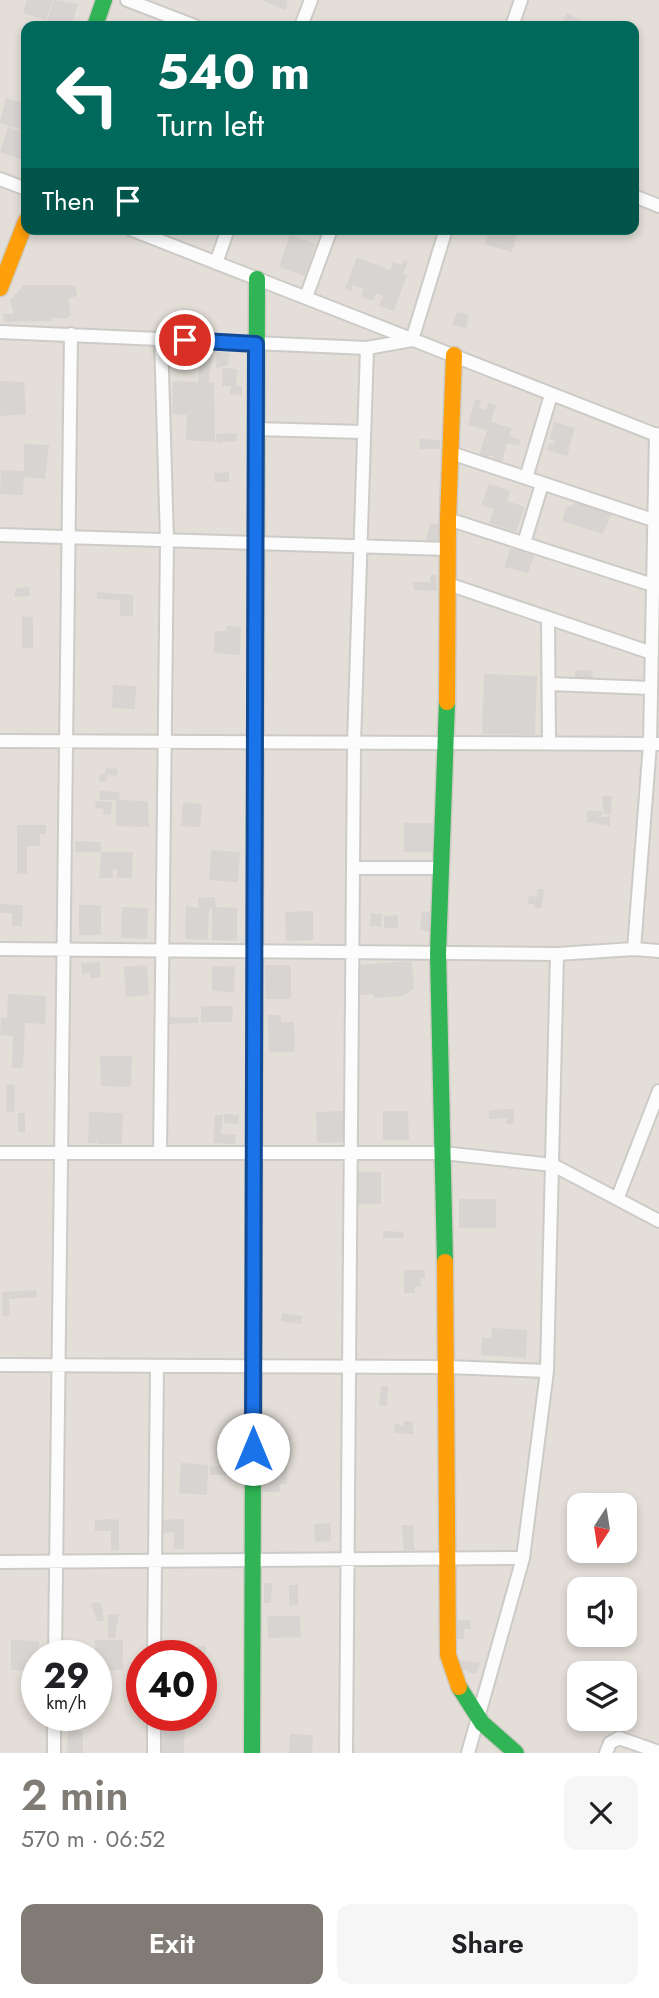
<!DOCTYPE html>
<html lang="en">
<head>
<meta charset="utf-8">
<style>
	:root { --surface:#fff; --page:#f6f6f6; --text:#202124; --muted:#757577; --accent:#807b75 }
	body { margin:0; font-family:Jost,sans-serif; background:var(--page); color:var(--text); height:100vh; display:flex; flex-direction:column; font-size:26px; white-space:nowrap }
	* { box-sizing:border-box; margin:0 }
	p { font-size:23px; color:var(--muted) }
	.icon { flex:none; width:38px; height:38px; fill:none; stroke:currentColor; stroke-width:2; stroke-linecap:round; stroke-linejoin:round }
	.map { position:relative; height:1753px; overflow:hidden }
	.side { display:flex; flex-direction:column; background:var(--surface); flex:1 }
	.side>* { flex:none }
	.banner { position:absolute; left:21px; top:21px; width:618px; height:214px; border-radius:14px; box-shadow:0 4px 10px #0003; background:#00695c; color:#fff; overflow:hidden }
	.needle { width:46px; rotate:192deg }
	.controls { position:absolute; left:567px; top:1493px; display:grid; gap:14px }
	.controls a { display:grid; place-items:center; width:70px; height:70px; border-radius:14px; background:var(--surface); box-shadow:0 4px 10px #0003; font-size:35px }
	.speed { position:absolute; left:21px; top:1640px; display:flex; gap:14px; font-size:35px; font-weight:700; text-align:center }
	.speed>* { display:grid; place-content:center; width:91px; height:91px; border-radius:50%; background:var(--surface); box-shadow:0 4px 10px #0003; line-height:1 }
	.speed small { font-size:18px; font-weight:400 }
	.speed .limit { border:10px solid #d22; background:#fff; color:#111 }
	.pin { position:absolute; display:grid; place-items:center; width:60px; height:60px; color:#fff; margin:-30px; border:4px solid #fff; border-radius:50%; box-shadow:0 2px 7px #0007 }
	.me { position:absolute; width:77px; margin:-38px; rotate:0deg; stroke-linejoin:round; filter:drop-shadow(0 0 5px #0008) }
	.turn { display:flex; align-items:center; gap:24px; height:147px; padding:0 21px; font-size:32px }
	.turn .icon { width:91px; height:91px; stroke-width:2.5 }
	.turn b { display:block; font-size:49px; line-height:60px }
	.then { display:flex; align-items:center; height:66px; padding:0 21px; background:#0003; gap:14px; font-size:26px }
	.round { display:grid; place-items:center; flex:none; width:74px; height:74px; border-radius:14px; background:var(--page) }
	.head { display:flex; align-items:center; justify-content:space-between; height:119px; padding:0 21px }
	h1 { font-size:42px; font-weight:600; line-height:52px; color:var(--accent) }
	.cta { display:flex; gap:14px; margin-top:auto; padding:14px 21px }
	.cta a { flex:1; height:80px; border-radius:14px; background:var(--accent); color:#fff; font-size:28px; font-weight:600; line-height:80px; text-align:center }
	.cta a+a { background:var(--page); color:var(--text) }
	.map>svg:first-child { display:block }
	.residential { fill:#e3ded7; fill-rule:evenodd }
	.building { fill:#d7d4d1 }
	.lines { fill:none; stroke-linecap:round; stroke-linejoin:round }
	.street-casing { stroke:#cdcbc7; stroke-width:16 }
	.fast-casing { stroke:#cfcac3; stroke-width:19 }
	.slow-casing { stroke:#cfcac3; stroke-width:19 }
	.street { stroke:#fdfcfc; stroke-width:12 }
	.fast { stroke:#30b455; stroke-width:16 }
	.slow { stroke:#ff9f0a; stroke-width:16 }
	.route-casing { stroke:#114b97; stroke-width:18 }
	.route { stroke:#1a73e8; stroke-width:12 }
</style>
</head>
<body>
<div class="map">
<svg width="659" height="1753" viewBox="0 0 659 1753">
	<rect width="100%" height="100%" fill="#efedea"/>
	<!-- residential -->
	<path class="residential" d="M0 0H659V1753H0ZM26 26H634V229H26ZM579 1505H625V1550H579ZM579 1589H625V1634H579ZM37 1656H96V1715H37ZM142 1656H201V1715H142ZM579 1673H625V1718H579Z"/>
	<!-- building -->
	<path class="building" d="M27 0H53L46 20 23 13Z
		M54 0 78 4 71 26 47 21Z
		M261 0H286L288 2 285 10Z
		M567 13 591 26H561Z
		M6 98 26 104V131L0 123Z
		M8 127 26 133 23 160 0 152Z
		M490 229H518L512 252 485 244Z
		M290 235 316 244 305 276 279 267Z
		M357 257 390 270 393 262 402 265 404 259 408 261 403 274 407 275 394 311 379 306 383 296 376 293 373 301 361 297 364 289 353 285 351 291 345 289Z
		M24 285H75L77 296 68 298 71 315 66 319 52 317V321L4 322 3 314H14L10 300Z
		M457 312 469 315 466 328 452 325Z
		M201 352 212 354 209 383H214L215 442 186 440 187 415 172 414 173 381 198 382Z
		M217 352 229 353 228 365 216 368Z
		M223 368 237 369 236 385 242 386V395L230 394 231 386H222Z
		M0 381 24 382 26 414 0 416Z
		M475 399 481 401 479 408 486 410 488 403 496 405 491 422 512 428 509 436 521 440 519 446 507 443 501 465 491 462 493 456 489 455 488 459 479 457 487 430 468 425Z
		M554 422 575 428 567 456 547 450 549 443 554 444 556 441 549 439Z
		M237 433V441L217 443 216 434Z
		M420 439 440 440V449H419Z
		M24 444 49 445 45 479 24 477 23 495 0 494 1 470 24 471Z
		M229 472V482H215L214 473Z
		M489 484 510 491 507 501 525 507 516 532 489 523 494 509 481 505Z
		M575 498 613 510 603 534 562 521 567 506 572 507Z
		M430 523 441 525 438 539 443 540 441 548 425 544Z
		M513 541 536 548 528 573 504 567Z
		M430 575H436L437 591 414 590 413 582H430Z
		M29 587 30 596 14 597 16 588Z
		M97 592 133 595V616H120V600L97 599Z
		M22 616 33 617V648H22Z
		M226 626 241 627 240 655 214 653 215 631H226Z
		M575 670 593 671 592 681 568 680 575 678Z
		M484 674 537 676 535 735 482 734Z
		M113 685 136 686 135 709 112 708Z
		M106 768 118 769 117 776 107 775 106 782 99 781 100 774H105Z
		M100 791 120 792 119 800 148 801 149 827 116 826V800H99Z
		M602 796H612L611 815 604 814Z
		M96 801 112 802 111 815 103 814 104 809 95 808Z
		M183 802 202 804 200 827 181 826Z
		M587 811H602V817H610V826L587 822Z
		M404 823H435L434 852H404Z
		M17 825H46V834H40V846H27V874H17Z
		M75 841 101 842V852H75Z
		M211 850 240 852 238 882 209 880Z
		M101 852H133L132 878H117V869H113V878H99Z
		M538 889H544L542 907 535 909 534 904H528L529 896 537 897Z
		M215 897 216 907 237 908V941L212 940V908H209L208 940 185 939 186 906 199 908 198 898Z
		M0 904 23 905 22 926H12V913H0Z
		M79 905H101V935H79Z
		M122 907 148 908 147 939 121 938Z
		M313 911V940L286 941 285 912Z
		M422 911 432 912 430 932 420 930Z
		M371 913 382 914 381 927 370 926Z
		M398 915V928H384V916Z
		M412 961 414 989 403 996 374 998 373 994 360 995 358 965Z
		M100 962 101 977 90 978V973L82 974 81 963Z
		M147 965 149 995 126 997 124 967Z
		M265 965H291V999H266Z
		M212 966 235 967 234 992 212 991Z
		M8 994 46 996 45 1024 25 1023 23 1068H12L13 1036 0 1035 1 1018H7Z
		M201 1006H233L232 1022H201Z
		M268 1015H281V1022H294L295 1052H269Z
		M198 1017V1023L162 1024V1018Z
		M100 1056H132L131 1087 101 1086Z
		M7 1084 15 1085 14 1112 6 1111Z
		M514 1109V1124H506L507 1118 489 1119V1110Z
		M344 1111 346 1142 317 1143 316 1112Z
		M383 1111H408L409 1140H383Z
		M89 1112 123 1113 122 1144H98L97 1135V1143H88Z
		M18 1113H25V1133L18 1132Z
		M224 1114 239 1115 238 1124 224 1123Z
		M215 1115H223L221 1134 236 1135 235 1144 213 1143Z
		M357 1172H381V1204H357Z
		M459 1199H496V1228H459Z
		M383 1231 404 1232 403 1238H383Z
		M404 1270H425V1278H421V1287H415V1293H404Z
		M36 1290 37 1297 9 1299 10 1316H3L2 1292Z
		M282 1313 302 1316 301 1324 281 1321Z
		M492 1328 527 1330 526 1358 481 1355 482 1338H491Z
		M381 1386 388 1387 387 1406 379 1405Z
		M404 1421H412L414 1434 394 1433 395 1423 404 1426Z
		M266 1435 290 1438 288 1463 264 1461Z
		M181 1463 208 1465 207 1495 179 1493Z
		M261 1464H287V1484H280V1492H261Z
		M210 1466 234 1467V1475H210Z
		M111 1519 119 1520V1550H111V1531H95V1520Z
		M184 1519V1549H174V1532L161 1533 160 1520Z
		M331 1523V1541L315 1542 314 1524Z
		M402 1525H413L414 1550H410V1554H404Z
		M264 1583H272L271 1603H264Z
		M289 1585H298V1605L289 1606Z
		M91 1603H101L104 1621H97Z
		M119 1614 115 1638H108V1615Z
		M267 1616H300L301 1637 268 1638Z
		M454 1620H471V1629H464V1639H455Z
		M11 1640 39 1641 37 1670H11Z
		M95 1640H123V1670H96Z
		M206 1646 205 1668H201V1656H196V1647Z
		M457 1660 480 1663 476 1674 454 1667Z
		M97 1691 113 1692 112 1701 97 1700Z
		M88 1716V1726L67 1727V1717Z
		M163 1725 185 1726 184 1753H162Z
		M68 1730 83 1731V1753H67Z
		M290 1734 313 1735 312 1753H289Z"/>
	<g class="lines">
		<defs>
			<path id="street" d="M127 0 195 26
				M301 26 311 0
				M512 26 521 0
				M0 179 26 189
				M634 196 659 206
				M130 229 659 436
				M216 263 228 229
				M306 297 331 229
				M0 332 367 348 412 340 446 229
				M256 429 362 432
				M451 453 653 520
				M526 478 551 395
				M448 519 659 587
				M0 535 448 549
				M524 543 542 484
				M448 584 652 653
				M548 618 549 743
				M550 684 651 688
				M0 741 659 744
				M354 868H442
				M0 949 557 954 634 949 659 951
				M634 949 650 744 656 434
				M0 1153H443L553 1165 659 1221
				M160 1153 167 540 161 339
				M618 1197 659 1091
				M0 1365 448 1367 547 1371 523 1558 468 1753
				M547 1371 557 954
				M0 1562 523 1558
				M55 1656 71 334
				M154 1656 157 1366
				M54 1753V1715
				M154 1753V1715
				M346 1753 354 743 367 348
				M606 1753 610 1743 619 1738 659 1752"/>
			<path id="fast" d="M95 26 104 0
				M255 880 257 279
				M445 1262 438 953 447 702
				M459 1687 482 1723 516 1753
				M252 1753 254 1153"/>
			<path id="slow" d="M0 288 26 221
				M447 702 448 519 454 355
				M254 1153 255 880
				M445 1262 448 1655 459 1687"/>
		</defs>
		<!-- street casing -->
		<use href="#street" class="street-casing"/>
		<!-- fast casing -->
		<use href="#fast" class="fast-casing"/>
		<!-- slow casing -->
		<use href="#slow" class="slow-casing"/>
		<!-- street -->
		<use href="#street" class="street"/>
		<!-- fast -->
		<use href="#fast" class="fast"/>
		<!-- slow -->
		<use href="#slow" class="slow"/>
	</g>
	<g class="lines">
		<defs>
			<path id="route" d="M185 340 256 344 253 1449"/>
		</defs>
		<!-- route casing -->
		<use href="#route" class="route-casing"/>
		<!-- route -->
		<use href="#route" class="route"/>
	</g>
</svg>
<div class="controls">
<a><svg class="needle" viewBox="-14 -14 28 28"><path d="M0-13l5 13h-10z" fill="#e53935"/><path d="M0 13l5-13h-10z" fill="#757577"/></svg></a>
<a><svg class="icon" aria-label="sound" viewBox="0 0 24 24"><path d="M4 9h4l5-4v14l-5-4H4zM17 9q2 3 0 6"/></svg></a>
<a><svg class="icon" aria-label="layers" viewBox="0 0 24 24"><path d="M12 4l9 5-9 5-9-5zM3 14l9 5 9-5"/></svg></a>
</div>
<div class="speed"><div>29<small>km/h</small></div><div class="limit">40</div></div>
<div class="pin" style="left:185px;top:340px;background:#d93025"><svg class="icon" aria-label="arrive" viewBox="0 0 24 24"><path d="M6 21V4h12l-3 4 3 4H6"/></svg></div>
<svg class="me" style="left:253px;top:1449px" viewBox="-20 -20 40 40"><circle r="19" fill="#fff"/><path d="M0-13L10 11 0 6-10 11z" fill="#1a73e8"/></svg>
<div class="banner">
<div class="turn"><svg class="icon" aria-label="left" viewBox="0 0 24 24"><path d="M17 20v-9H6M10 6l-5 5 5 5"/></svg><div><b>540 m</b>Turn left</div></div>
<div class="then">Then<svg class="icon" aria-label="arrive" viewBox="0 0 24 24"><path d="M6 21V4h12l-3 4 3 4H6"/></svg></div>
</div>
</div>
<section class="side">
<div class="head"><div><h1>2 min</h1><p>570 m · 06:52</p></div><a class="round"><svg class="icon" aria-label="close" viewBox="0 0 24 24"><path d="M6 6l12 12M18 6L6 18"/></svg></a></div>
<div class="cta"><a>Exit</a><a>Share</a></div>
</section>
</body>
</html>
